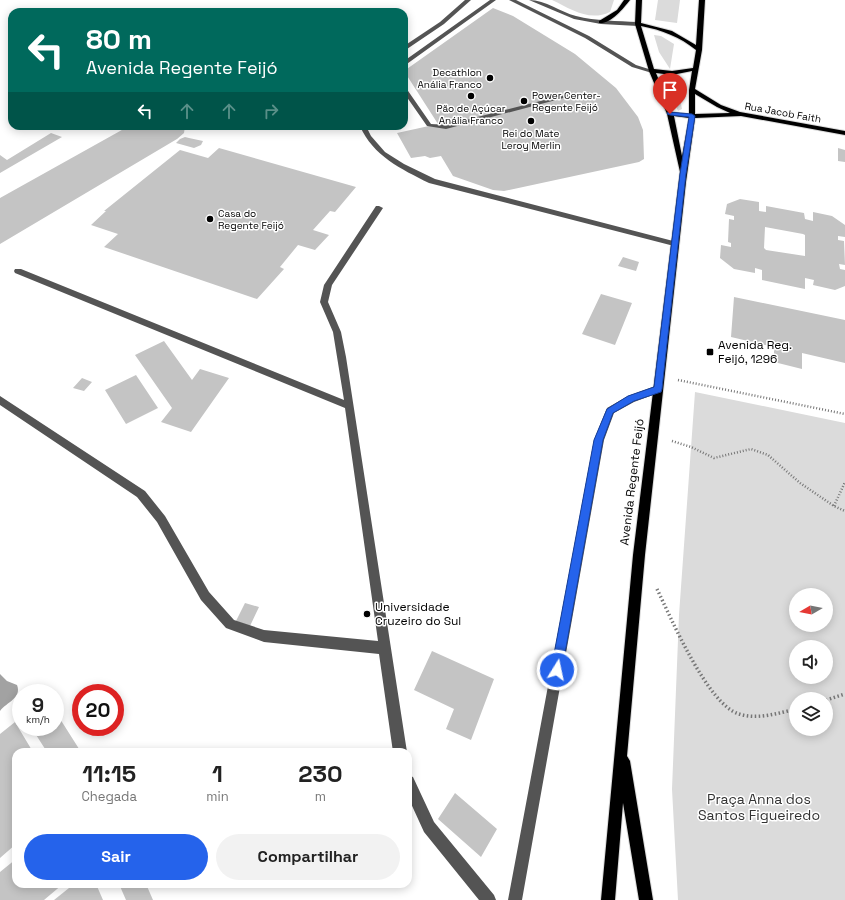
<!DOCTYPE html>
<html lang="pt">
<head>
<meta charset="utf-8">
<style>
	:root { --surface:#fff; --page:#f2f2f2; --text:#222; --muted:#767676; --accent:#2563eb }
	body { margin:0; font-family:"Space Grotesk",sans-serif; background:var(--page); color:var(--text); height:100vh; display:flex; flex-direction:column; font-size:15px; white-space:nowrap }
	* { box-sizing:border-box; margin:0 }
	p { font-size:13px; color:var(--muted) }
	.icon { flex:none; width:22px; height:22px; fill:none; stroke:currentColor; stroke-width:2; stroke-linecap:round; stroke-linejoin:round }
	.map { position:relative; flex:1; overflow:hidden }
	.details { position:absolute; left:12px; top:748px; width:400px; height:140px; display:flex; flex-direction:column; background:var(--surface); border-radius:12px; box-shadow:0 2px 10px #0003 }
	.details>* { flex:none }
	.hud { position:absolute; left:8px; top:8px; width:400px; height:122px; border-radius:12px; box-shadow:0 2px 10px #0003; background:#00695c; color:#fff; overflow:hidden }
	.needle { width:26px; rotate:260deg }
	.buttons { position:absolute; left:789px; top:588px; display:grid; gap:8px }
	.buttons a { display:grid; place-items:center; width:44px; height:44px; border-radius:50%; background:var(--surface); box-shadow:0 2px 10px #0003; font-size:20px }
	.speed { position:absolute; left:12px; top:684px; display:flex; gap:8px; font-size:20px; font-weight:700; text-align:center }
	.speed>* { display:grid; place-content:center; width:52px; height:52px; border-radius:50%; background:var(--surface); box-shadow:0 2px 10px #0003; line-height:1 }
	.speed small { font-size:10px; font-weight:400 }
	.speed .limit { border:6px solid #d22; background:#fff; color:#111 }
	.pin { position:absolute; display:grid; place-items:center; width:34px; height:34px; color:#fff; margin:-41px -17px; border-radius:50% 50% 50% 0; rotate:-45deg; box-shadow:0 0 4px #0007 }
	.pin .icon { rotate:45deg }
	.me { position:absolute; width:44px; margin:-22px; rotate:10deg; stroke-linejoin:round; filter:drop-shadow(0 0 3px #0008) }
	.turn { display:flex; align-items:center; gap:14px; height:84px; padding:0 12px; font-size:18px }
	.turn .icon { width:52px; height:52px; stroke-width:2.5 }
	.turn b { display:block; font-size:28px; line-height:34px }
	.lanes { display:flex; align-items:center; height:38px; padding:0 12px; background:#0003; justify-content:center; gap:20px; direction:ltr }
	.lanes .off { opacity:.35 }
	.eta { display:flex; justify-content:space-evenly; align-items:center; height:68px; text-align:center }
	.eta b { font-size:24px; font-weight:600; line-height:28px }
	.action { display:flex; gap:8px; margin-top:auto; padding:8px 12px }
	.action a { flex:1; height:46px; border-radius:24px; background:var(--accent); color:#fff; font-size:16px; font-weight:600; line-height:46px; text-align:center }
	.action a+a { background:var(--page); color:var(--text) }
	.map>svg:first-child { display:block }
	.green { fill:#dbdbdb; fill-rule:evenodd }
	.water { fill:#a2a2a2 }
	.building { fill:#c4c4c4; fill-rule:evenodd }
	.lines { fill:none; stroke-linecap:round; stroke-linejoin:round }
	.major-casing { stroke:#dbdbdb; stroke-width:2 }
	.path-far1 { stroke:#767676; stroke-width:2.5; stroke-dasharray:1 2; stroke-linecap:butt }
	.path { stroke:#767676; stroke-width:3.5; stroke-dasharray:1.5 2.5; stroke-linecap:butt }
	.minor { fill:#545454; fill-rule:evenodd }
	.major { fill:#000; fill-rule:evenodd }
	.route { fill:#2563eb; stroke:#184099 }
	.poi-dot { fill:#000; stroke:#fff; stroke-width:1.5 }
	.labels { text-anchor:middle; stroke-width:3; stroke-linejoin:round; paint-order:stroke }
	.far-poi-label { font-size:10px; fill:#000; stroke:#fff; text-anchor:start }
	.far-street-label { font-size:10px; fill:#000; stroke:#fff }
	.poi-label { font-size:12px; fill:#000; stroke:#fff; text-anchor:start }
	.street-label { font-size:12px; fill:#000; stroke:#fff }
	.near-park-label { font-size:14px; fill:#323232; stroke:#fff }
</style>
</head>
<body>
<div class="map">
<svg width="845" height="900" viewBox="0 0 845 900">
	<rect width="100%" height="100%" fill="#fff"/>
	<!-- green -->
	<path class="green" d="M552 0H614L610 12C589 22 571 9 552 0Z
		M658 0H680L677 23 655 20Z
		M654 35 661 36 674 44 670 69 659 52Z
		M664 78H676L682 109 678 111Z
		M695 392 845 423V900H678L672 789 679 615ZM796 595H826V625H796ZM796 647H826V677H796ZM796 699H826V729H796Z"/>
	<!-- water -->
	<path class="water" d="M0 674 7 681 17 685C22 698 7 702 0 711Z"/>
	<!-- building -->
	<path class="building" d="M493 8 513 16 575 54 616 88 638 117 643 130 644 159 639 162 504 191 493 190 453 176 441 156 430 158 425 156 411 158 397 133 438 124 404 71Z
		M129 126H185L184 133 177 139 0 244V198Z
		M51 133 62 137 0 173V155L7 160Z
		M185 137 189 138 203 141 201 145 194 148 176 143 180 139Z
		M219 148 356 187 335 212 330 211 313 230 329 235 315 250 298 245 280 267 284 269 257 299 104 247 118 234 91 225 106 211H104L180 150 208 158Z
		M838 148 845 150V162L838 161Z
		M740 199 759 202V211L766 212V206L804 213 805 219 813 221V212L832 216 845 225V237L838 236V240L844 241 845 265 839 264 840 269 845 270V286L835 290 813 285 814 280 805 278V289L762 280V270L755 268V273L734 269 720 258 721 245 731 247V243L728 242 729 219 734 220V216L725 214 727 204ZM765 227 803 234 805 235V256L766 250 764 248Z
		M623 257 639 262 636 271 618 266Z
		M601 294 632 303 615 345 582 334Z
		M734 297 845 320V363L802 353V369L774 362V347L731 337Z
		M164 341 192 380 200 369 229 378 191 432 161 422 172 408 135 355Z
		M136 375 158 408 126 424 105 390Z
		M82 378 92 382 84 391 73 388Z
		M245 603 259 607 250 626 236 621Z
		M432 651 494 679 471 740 446 729 454 709 414 690Z
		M55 713 62 722 81 752H47L31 727H55Z
		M15 722 33 752H16V844L0 858V734Z
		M455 793 497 829 481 857 438 819Z
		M16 859V884H63L44 900H0V872Z
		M74 884H96L103 900H54Z
		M119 884H146L153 900H126Z"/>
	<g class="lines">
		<defs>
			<path id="major" d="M624 0H630C623 9 611 24 599 23V21L617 10Z
				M636 0H642L641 23 672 31 696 45 699 0H705L702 50 695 89 721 105 740 112 845 131V135L741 116 695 118 686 182 645 555 627 756 630 761 653 900H639L623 803 615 900H601L633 555 680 172 667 114 649 71 635 24ZM641 26C662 30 680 37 696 50L693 68 672 71 654 69ZM692 71 689 90V114L672 112 656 73 672 75ZM695 94 717 107 730 113 695 114ZM674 116 689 118 682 156Z"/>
		</defs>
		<!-- major casing -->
		<use href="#major" class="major-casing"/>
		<!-- path-far1 -->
		<path class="path-far1" d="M678 380 845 414
			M672 441 691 447 714 458 751 449 768 455 800 483 834 506 845 511
			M834 506 845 482"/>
		<!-- path -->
		<path class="path" d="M657 589C671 618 708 705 739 714 757 720 779 713 796 709
			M826 700 845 694"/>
		<!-- minor -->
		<path class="minor" d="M465 0H471L444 24 404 51V46L440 22Z
			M490 0H496L404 66V61Z
			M509 0H516L589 36 636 65 655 71 652 73 632 67 585 38Z
			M529 0C546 0 560 12 576 16 596 21 617 21 638 22L641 24 638 26 601 24 574 19Z
			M404 87 406 88 431 124 446 125 568 94 571 96 446 129 427 126 404 93Z
			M360 126H366L371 136 385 152 404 164 435 179 677 242 678 244 674 246 429 183C401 169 373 156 360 126Z
			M376 206H379L383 208 332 285 328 302 341 332 346 357 407 752H393L379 654 264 642 226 628 201 600 157 522 137 497 0 405V396L145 491 165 516 209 592 234 620 264 630 378 641 345 408 15 273 14 271 15 269H21L344 400 333 332 320 302 324 285Z
			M658 385 663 389 661 392 634 402 614 413 604 440 522 900H508L594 440 607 408 628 396Z
			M408 775 413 777 434 822 494 895 496 900H479L424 832 408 797Z"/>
		<!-- major -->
		<use href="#major" class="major"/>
	</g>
	<!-- route -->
	<path class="route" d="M668 112 692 114 695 116 686 174 662 389 661 392 634 401 613 413 603 440 562 670 561 674 557 676 553 674 551 670 594 440 607 409 628 396 654 387 680 174 689 117 670 115 667 114Z"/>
	<!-- markers -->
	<g class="poi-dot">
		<circle cx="490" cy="78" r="4"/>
		<circle cx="471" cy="96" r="4"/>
		<circle cx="524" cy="101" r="4"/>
		<circle cx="531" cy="121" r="4"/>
		<circle cx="210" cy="219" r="4"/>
		<rect x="706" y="348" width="8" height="8" rx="2"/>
		<circle cx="367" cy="614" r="4"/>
	</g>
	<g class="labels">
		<!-- far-poi labels -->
		<g class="far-poi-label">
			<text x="482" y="76" text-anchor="end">Decathlon<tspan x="482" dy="12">Anália Franco</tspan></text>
			<text x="532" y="99">Power Center-<tspan x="532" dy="12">Regente Feijó</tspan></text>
			<text x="471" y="112" text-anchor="middle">Pão de Açúcar<tspan x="471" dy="12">Anália Franco</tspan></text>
			<text x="531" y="137" text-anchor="middle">Rei do Mate<tspan x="531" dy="12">Leroy Merlin</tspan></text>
			<text x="218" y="217">Casa do<tspan x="218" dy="12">Regente Feijó</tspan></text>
		</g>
		<!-- far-street labels -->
		<g class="far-street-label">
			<text transform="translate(783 112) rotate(10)" y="4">Rua Jacob Faith</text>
		</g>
		<!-- poi labels -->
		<g class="poi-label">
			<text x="718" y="349">Avenida Reg.<tspan x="718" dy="14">Feijó, 1296</tspan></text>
			<text x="375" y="611">Universidade<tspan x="375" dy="14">Cruzeiro do Sul</tspan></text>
		</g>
		<!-- street labels -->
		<g class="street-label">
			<text transform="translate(632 482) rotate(-83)" y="4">Avenida Regente Feijó</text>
		</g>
		<!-- near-park labels -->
		<g class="near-park-label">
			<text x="759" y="804">Praça Anna dos<tspan x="759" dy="16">Santos Figueiredo</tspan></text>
		</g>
	</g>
</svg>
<div class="buttons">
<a><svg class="needle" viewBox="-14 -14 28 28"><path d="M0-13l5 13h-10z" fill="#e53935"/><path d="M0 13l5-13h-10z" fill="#767676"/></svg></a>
<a><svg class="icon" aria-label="sound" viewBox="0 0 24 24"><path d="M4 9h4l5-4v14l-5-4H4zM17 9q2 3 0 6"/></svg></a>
<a><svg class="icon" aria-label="layers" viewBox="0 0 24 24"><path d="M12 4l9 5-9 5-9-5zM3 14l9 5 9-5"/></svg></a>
</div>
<div class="speed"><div>9<small>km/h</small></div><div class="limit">20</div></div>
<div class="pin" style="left:670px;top:114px;background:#d93025"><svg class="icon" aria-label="arrive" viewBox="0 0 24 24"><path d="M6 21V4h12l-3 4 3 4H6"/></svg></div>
<svg class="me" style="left:557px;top:670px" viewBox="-20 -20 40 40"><circle r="17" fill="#2563eb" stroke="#fff" stroke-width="3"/><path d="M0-11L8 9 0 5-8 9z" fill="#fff"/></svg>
<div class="hud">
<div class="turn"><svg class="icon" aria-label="left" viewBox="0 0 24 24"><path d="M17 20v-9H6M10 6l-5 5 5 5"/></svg><div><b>80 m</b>Avenida Regente Feijó</div></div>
<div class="lanes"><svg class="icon" aria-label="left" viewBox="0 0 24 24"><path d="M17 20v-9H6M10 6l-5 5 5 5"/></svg><svg class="icon off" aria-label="ahead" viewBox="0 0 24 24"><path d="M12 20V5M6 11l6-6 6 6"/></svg><svg class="icon off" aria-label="ahead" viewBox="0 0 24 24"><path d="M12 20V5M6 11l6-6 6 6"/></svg><svg class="icon off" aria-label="right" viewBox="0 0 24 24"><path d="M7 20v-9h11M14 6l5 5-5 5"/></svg></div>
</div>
<section class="details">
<div class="eta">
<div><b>11:15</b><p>Chegada</p></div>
<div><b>1</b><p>min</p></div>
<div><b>230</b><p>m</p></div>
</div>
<div class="action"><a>Sair</a><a>Compartilhar</a></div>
</section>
</div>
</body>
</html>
